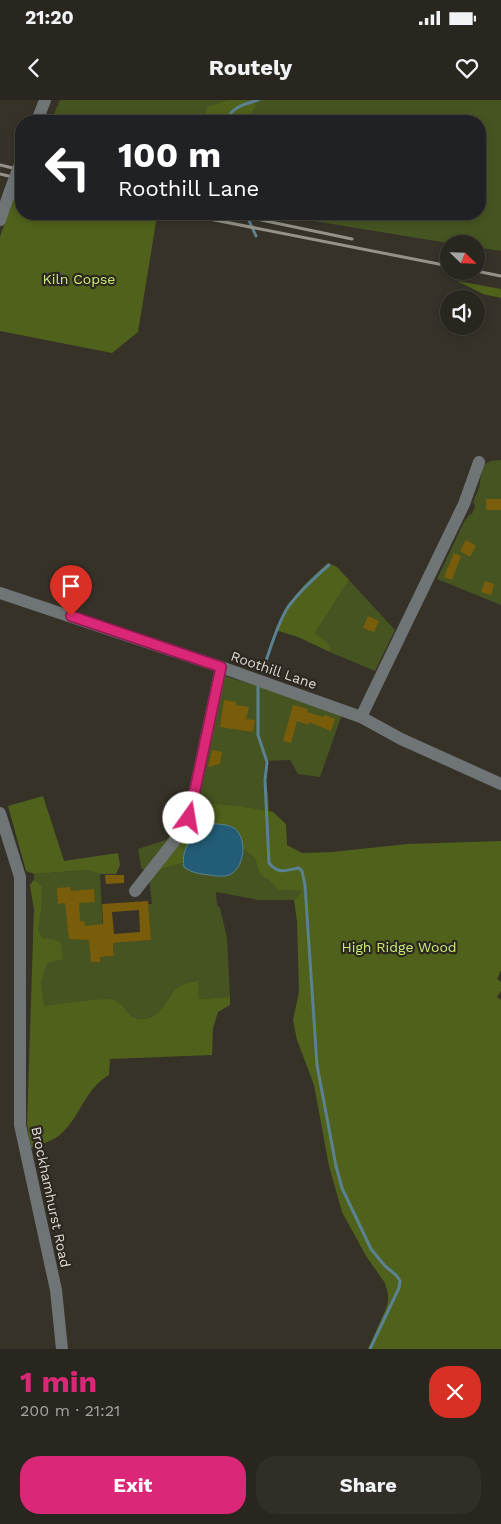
<!DOCTYPE html>
<html lang="en">
<head>
<meta charset="utf-8">
<style>
	:root { --surface:#28261e; --page:#302e27; --text:#f1f3f6; --muted:#a5a5a4; --line:#44433c; --accent:#db2777 }
	body { margin:0; font-family:"Work Sans",sans-serif; background:var(--page); color:var(--text); height:100vh; display:flex; flex-direction:column; font-size:19px; white-space:nowrap }
	* { box-sizing:border-box; margin:0 }
	p { font-size:16px; color:var(--muted) }
	.icon { flex:none; width:28px; height:28px; fill:none; stroke:currentColor; stroke-width:2; stroke-linecap:round; stroke-linejoin:round }
	.map { position:relative; height:1249px; overflow:hidden }
	.drawer { display:flex; flex-direction:column; background:var(--surface); flex:1 }
	.drawer>* { flex:none }
	.banner { position:absolute; left:15px; top:15px; width:471px; height:105px; border-radius:20px; box-shadow:0 2px 8px #0003,0 0 0 1px var(--line); background:#202124; color:#fff; overflow:hidden }
	.needle { width:32px; rotate:113deg }
	.tools { position:absolute; left:440px; top:135px; display:grid; gap:10px }
	.tools a { display:grid; place-items:center; width:45px; height:45px; border-radius:50%; background:var(--surface); box-shadow:0 2px 8px #0003,0 0 0 1px var(--line); font-size:25px }
	.pin { position:absolute; display:grid; place-items:center; width:42px; height:42px; color:#fff; margin:-51px -21px; border-radius:50% 50% 50% 0; rotate:-45deg; box-shadow:0 0 5px #0007 }
	.pin .icon { rotate:45deg }
	.me { position:absolute; width:55px; margin:-28px; rotate:13deg; stroke-linejoin:round; filter:drop-shadow(0 0 4px #0008) }
	.turn { display:flex; align-items:center; gap:18px; height:105px; padding:0 20px; font-size:22px }
	.turn .icon { width:65px; height:65px; stroke-width:2.5 }
	.turn b { display:block; font-size:35px; line-height:42px }
	.round { display:grid; place-items:center; flex:none; width:52px; height:52px; border-radius:20px; background:var(--page) }
	.headline { display:flex; align-items:center; justify-content:space-between; height:85px; padding:0 20px }
	h1 { font-size:30px; font-weight:700; line-height:38px; color:var(--accent) }
	.cta { display:flex; gap:10px; margin-top:auto; padding:10px 20px }
	.cta a { flex:1; height:58px; border-radius:20px; background:var(--accent); color:#fff; font-size:20px; font-weight:700; line-height:58px; text-align:center }
	.cta a+a { background:var(--page); color:var(--text) }
	.status { display:flex; justify-content:space-between; align-items:center; height:35px; padding:0 25px; background:var(--surface); direction:ltr }
	.status svg { height:14px; fill:currentColor }
	header { display:flex; justify-content:space-between; align-items:center; height:65px; padding:0 20px; background:var(--surface); font-size:22px; font-weight:700 }
	.map>svg:first-child { display:block }
	.green { fill:#465421 }
	.forest { fill:#50611b }
	.water { fill:#225c76; stroke:#5a8292 }
	.lines { fill:none; stroke-linecap:round; stroke-linejoin:round }
	.stream { stroke:#5a8292; stroke-width:3 }
	.building { fill:#795d0b; fill-rule:evenodd }
	.minor { stroke:#6f7577; stroke-width:12 }
	.rail { stroke:#95928a; stroke-width:3 }
	.minor-bridge { stroke:#6f7577; stroke-width:12 }
	.route-casing { stroke:#8e194d; stroke-width:12 }
	.route { stroke:#db2777; stroke-width:9 }
	.labels { text-anchor:middle; stroke-width:4.5; stroke-linejoin:round; paint-order:stroke }
	.park-label { font-size:14px; fill:#cbed76; stroke:#2c281f }
	.street-label { font-size:14px; fill:#dedbd5; stroke:#2c281f }
</style>
</head>
<body>
<div class="status"><b>21:20</b><svg viewBox="0 0 49 12"><path d="M0 12V9h3v3zM5 12V6h3v6zM10 12V3h3v9zM15 12V0h3v12zM26 1h20v11H26zM47 4h2v5h-2z"/></svg></div>
<header><svg class="icon" aria-label="back" viewBox="0 0 24 24"><path d="M15 5l-7 7 7 7"/></svg>Routely<svg class="icon" aria-label="heart" viewBox="0 0 24 24"><path d="M12 20l-8-8c-3-5 5-10 8-4 3-6 11-1 8 4z"/></svg></header>
<div class="map">
<svg width="501" height="1249" viewBox="0 0 501 1249">
	<rect width="100%" height="100%" fill="#363228"/>
	<!-- green -->
	<path class="green" d="M60 0H501V151L476 147V144H454L271 114H480V21H51Z
		M501 360V505L437 479 464 422 470 414H472L475 406 473 402 479 388 483 365 491 361Z
		M349 480 395 530 375 571 332 553 328 543 315 533Z
		M225 576 247 583 257 585 342 614 320 677 298 674 290 660 265 661 264 681 268 693 269 712 240 706 199 702Z
		M181 723 145 772 141 767 138 749 166 740Z
		M243 749 255 758 259 773 263 777 269 780 278 790 302 791 294 800H258L216 792 217 805 220 808 227 838 230 897 199 899 197 880 176 889 163 909 156 915 141 920 134 919 125 909 65 905 32 907 34 809 30 785 34 780V774L88 770 100 774 104 857 114 856 113 843 151 840 148 804H152L149 777 164 768 183 763 185 767 243 757Z"/>
	<!-- forest -->
	<path class="forest" d="M229 0H249L256 4 247 21H205L207 7Z
		M17 86 21 87V114H146L157 116 138 232 112 253 0 231V137Z
		M457 181 501 189V198L483 194Z
		M328 463 337 467 349 480 315 533 328 543 332 553 298 537 275 530C290 498 302 486 328 463Z
		M43 696 64 761 118 753 120 765 116 774H100L88 770 34 774 26 771 8 706Z
		M199 702 240 706 273 712 286 724 287 745 302 753 332 752 408 744 501 741V870L497 879 501 882V891L497 897 501 900V1249H368L385 1211 388 1202V1194L385 1183 366 1156 342 1112 329 1066 314 985 297 940 293 920 299 892 297 821 294 800 302 791 278 790 269 780 263 777 259 773 255 758 243 749 239 734 236 731 184 756 183 763 164 768 153 775 197 712Z
		M34 780 42 787 41 810 38 830 42 838 56 840 61 843 63 859 47 863 41 883 44 906C56 905 105 897 113 900 131 907 127 926 151 917 164 912 167 898 176 889 181 884 191 883 198 880L199 899 230 897V905L218 912 213 928 212 955 110 959 109 975C85 989 81 1015 62 1033 54 1041 41 1044 31 1048L27 1024 34 809 30 785Z"/>
	<!-- water -->
	<path class="water" d="M211 724C219 724 227 724 234 728 248 738 245 768 229 775 223 777 216 776 210 775 200 774 192 773 184 767 180 749 195 729 211 724Z"/>
	<g class="lines">
		<!-- stream -->
		<path class="stream" d="M227 21C230 7 246 4 258 0
			M246 114 256 136
			M262 572C270 551 276 526 288 507 300 491 314 478 329 465
			M258 587V635L267 662 265 680 269 763C279 775 286 770 299 768L302 771 305 785 317 965 336 1066 342 1088 371 1149 385 1166 396 1175 400 1181 399 1188 370 1249"/>
	</g>
	<!-- building -->
	<path class="building" d="M486 399H501V410H486Z
		M466 440 476 446 470 457 460 451Z
		M454 453 461 456 452 480 444 477Z
		M485 481 494 484 491 495 481 492Z
		M368 516 379 521 374 532 363 528Z
		M224 600 236 602V605L249 607 246 619 255 620 253 632 220 627Z
		M293 605 308 609 307 612 324 617 325 615 335 619 331 631 309 622V625L297 621 291 643 283 641Z
		M212 650 222 652 220 664 208 667Z
		M105 775H124V783L106 784Z
		M70 787 71 791 94 789 95 802 79 803 80 821H84L85 826 103 824 102 804 148 801 151 840 113 843 114 856 100 857V862H91L89 840 69 839 65 803 58 804 57 788ZM139 810 140 832 114 834 112 812Z"/>
	<g class="lines">
		<!-- minor -->
		<path class="minor" d="M37 21 45 0
			M0 120 10 91
			M0 493 221 567 361 617 401 639 501 684
			M361 617 464 404 479 362
			M0 713 20 777V1025L56 1190 62 1249
			M135 791 180 734 189 718 221 567"/>
		<!-- rail -->
		<path class="rail" d="M0 65 21 70
			M0 74 21 79
			M184 114 449 166
			M232 114 352 139
			M476 171 501 176"/>
		<!-- minor-bridge -->
		<path class="minor-bridge" d="M10 91 21 61"/>
	</g>
	<g class="lines">
		<defs>
			<path id="route" d="M71 516 221 567 189 718"/>
		</defs>
		<!-- route casing -->
		<use href="#route" class="route-casing"/>
		<!-- route -->
		<use href="#route" class="route"/>
	</g>
	<g class="labels">
		<!-- park labels -->
		<g class="park-label">
			<text x="79" y="184">Kiln Copse</text>
			<text x="399" y="852">High Ridge Wood</text>
		</g>
		<!-- street labels -->
		<g class="street-label">
			<text transform="translate(274 570) rotate(19)" y="5">Roothill Lane</text>
			<text transform="translate(51 1097) rotate(78)" y="5">Brockhamhurst Road</text>
		</g>
	</g>
</svg>
<div class="tools">
<a><svg class="needle" viewBox="-14 -14 28 28"><path d="M0-13l5 13h-10z" fill="#e53935"/><path d="M0 13l5-13h-10z" fill="#a5a5a4"/></svg></a>
<a><svg class="icon" aria-label="sound" viewBox="0 0 24 24"><path d="M4 9h4l5-4v14l-5-4H4zM17 9q2 3 0 6"/></svg></a>
</div>
<div class="pin" style="left:71px;top:516px;background:#d93025"><svg class="icon" aria-label="arrive" viewBox="0 0 24 24"><path d="M6 21V4h12l-3 4 3 4H6"/></svg></div>
<svg class="me" style="left:189px;top:718px" viewBox="-20 -20 40 40"><circle r="19" fill="#fff"/><path d="M0-13L10 11 0 6-10 11z" fill="#db2777"/></svg>
<div class="banner">
<div class="turn"><svg class="icon" aria-label="left" viewBox="0 0 24 24"><path d="M17 20v-9H6M10 6l-5 5 5 5"/></svg><div><b>100 m</b>Roothill Lane</div></div>
</div>
</div>
<section class="drawer">
<div class="headline"><div><h1>1 min</h1><p>200 m · 21:21</p></div><a class="round" style="background:#d93025;color:#fff"><svg class="icon" aria-label="close" viewBox="0 0 24 24"><path d="M6 6l12 12M18 6L6 18"/></svg></a></div>
<div class="cta"><a>Exit</a><a>Share</a></div>
</section>
</body>
</html>
